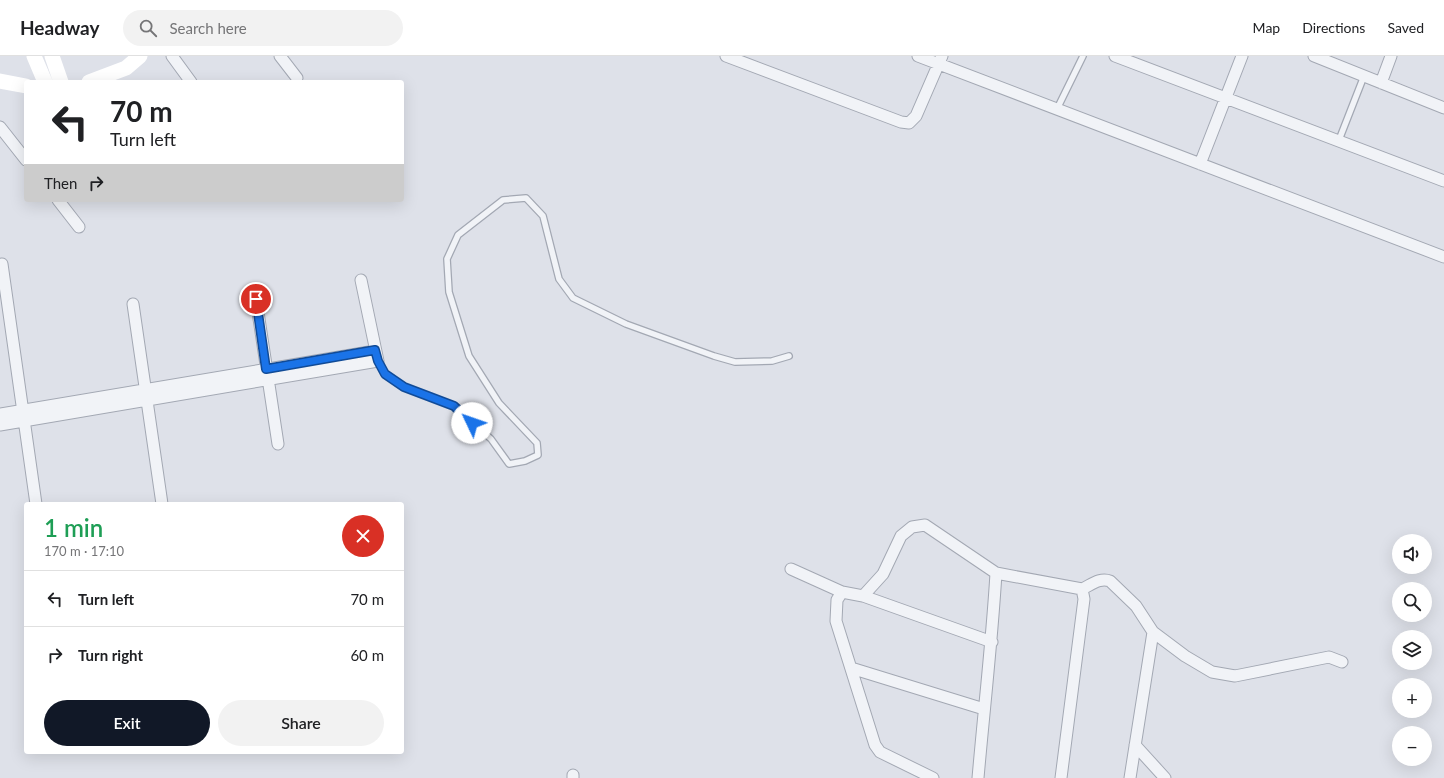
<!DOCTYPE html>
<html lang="en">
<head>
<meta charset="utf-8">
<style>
	:root { --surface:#fff; --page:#f2f2f2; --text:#202124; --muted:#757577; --line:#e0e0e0; --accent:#111827 }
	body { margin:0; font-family:Lato,sans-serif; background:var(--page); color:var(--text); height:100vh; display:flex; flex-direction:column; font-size:15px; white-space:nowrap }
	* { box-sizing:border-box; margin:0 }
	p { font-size:13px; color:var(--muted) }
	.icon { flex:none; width:22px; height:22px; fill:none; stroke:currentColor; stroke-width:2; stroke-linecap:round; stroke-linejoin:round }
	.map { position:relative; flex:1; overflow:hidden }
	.sheet { position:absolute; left:24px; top:446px; width:380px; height:252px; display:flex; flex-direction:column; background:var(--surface); border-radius:4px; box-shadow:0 4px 16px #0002 }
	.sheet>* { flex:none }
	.top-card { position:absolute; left:24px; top:24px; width:380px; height:122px; border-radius:4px; box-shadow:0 4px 16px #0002; background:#fff; color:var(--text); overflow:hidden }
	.fabs { position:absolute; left:1392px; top:478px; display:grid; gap:8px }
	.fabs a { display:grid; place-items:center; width:40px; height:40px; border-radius:50%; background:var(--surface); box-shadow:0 4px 16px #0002; font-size:20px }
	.pin { position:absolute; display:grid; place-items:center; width:34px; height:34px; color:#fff; margin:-17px; border:2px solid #fff; border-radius:50%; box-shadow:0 1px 4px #0007 }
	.me { position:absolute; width:44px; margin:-22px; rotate:312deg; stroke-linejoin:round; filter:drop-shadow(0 0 3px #0008) }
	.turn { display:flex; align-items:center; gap:14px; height:84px; padding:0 20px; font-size:18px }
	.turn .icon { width:52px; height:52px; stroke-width:2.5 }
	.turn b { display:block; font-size:28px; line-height:34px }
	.then { display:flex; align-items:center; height:38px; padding:0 20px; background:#0003; gap:8px; font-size:15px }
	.round { display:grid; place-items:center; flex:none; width:42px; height:42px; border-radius:21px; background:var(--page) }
	.summary { display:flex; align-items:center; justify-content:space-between; height:68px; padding:0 20px }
	h1 { font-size:24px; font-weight:600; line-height:30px; color:#1e9e55 }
	.button { display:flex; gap:8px; margin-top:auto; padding:8px 20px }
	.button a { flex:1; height:46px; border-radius:24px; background:var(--accent); color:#fff; font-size:16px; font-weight:600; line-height:46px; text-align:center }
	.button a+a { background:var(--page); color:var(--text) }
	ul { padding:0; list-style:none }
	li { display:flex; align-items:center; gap:12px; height:56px; padding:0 20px; border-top:1px solid var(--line) }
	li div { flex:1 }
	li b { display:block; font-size:15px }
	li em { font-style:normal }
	header { display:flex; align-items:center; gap:24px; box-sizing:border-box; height:56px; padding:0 20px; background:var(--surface); border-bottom:1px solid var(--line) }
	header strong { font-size:19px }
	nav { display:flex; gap:22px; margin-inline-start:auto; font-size:14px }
	.search { width:280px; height:36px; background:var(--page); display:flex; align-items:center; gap:10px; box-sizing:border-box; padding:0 14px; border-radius:22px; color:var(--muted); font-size:15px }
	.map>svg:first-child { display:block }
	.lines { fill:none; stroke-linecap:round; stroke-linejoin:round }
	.lane-casing { stroke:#a3a8b3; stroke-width:8 }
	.street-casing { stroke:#a3a8b3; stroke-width:13 }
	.lane { stroke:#f1f3f7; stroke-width:5.5 }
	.street { stroke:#f1f3f7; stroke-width:11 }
	.secondary { stroke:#fff; stroke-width:15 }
	.route-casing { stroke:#114b97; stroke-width:10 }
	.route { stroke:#1a73e8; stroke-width:7 }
</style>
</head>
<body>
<header>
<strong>Headway</strong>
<div class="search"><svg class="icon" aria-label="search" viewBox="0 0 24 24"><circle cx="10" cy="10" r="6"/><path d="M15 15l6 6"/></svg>Search here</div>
<nav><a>Map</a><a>Directions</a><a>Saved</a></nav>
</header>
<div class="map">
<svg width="1444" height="722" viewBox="0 0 1444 722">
	<rect width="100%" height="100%" fill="#dee1e9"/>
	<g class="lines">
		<defs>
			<path id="lane" d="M1057 53 1083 0
				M1339 84 1364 20
				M378 305 385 318 404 331 454 350 491 383 509 408 525 405 538 399 537 387 499 347 469 300 449 236 447 203 458 179 503 144 526 142 543 160 559 223 573 242 626 268 714 300 735 306 772 305 789 300"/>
			<path id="street" d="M172 0 191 26
				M280 0 297 22
				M726 0 901 66 909 67 916 60 942 0
				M918 0 1444 201
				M1115 0 1444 125
				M1314 0 1444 52
				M1381 27 1391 0
				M0 71 26 104
				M1200 108 1242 0
				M58 144 79 171
				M2 208 36 448
				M256 243 278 388
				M133 248 162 448
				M0 358 375 295
				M0 369 378 305 361 224
				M791 513 842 536 863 540 883 518 901 480 912 471 925 469 996 517 1082 533
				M842 536 837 544 836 565 875 689 880 696 933 722
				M863 540 992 586
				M851 612 984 653
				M1135 689 1165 722
				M573 719V722
				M978 722C984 653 992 585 996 517
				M1061 722 1084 543 1082 533C1091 529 1100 521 1110 525L1136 550 1153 576 1185 600 1212 616 1235 620 1329 601 1342 606
				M1130 722 1153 576"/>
		</defs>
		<!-- lane casing -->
		<use href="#lane" class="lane-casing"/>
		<!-- street casing -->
		<use href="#street" class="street-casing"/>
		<!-- lane -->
		<use href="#lane" class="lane"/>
		<!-- street -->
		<use href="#street" class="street"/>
		<!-- secondary -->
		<path class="secondary" d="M34 0 45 26
			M52 0 61 26
			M0 25 26 30
			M89 26 126 12 140 0"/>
	</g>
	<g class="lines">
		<defs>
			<path id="route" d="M256 243 266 313 375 294 378 305 385 318 404 331 454 350 472 367"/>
		</defs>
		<!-- route casing -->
		<use href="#route" class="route-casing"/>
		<!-- route -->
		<use href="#route" class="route"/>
	</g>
</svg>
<div class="fabs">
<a><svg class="icon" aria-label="sound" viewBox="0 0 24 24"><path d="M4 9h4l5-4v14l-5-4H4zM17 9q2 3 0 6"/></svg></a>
<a><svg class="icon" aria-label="search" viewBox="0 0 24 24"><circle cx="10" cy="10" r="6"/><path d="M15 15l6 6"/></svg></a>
<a><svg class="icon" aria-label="layers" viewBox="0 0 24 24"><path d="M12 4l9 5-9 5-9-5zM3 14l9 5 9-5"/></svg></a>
<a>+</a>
<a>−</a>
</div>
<div class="pin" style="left:256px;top:243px;background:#d93025"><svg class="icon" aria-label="arrive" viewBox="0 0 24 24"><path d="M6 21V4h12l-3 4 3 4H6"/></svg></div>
<svg class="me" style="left:472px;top:367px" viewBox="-20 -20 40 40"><circle r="19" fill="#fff"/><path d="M0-13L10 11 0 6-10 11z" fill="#1a73e8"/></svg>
<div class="top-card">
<div class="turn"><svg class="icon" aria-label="left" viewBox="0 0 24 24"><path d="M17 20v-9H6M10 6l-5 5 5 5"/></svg><div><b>70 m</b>Turn left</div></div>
<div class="then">Then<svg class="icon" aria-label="right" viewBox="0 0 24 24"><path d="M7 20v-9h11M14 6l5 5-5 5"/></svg></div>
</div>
<section class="sheet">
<div class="summary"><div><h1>1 min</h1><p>170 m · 17:10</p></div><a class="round" style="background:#d93025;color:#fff"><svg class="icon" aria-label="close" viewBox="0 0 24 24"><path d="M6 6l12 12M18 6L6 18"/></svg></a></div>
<ul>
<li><svg class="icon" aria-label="left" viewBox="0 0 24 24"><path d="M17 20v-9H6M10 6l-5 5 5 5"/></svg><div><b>Turn left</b></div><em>70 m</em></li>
<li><svg class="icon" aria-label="right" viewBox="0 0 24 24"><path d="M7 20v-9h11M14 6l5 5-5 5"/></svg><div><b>Turn right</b></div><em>60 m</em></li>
</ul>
<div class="button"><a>Exit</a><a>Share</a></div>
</section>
</div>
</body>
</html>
